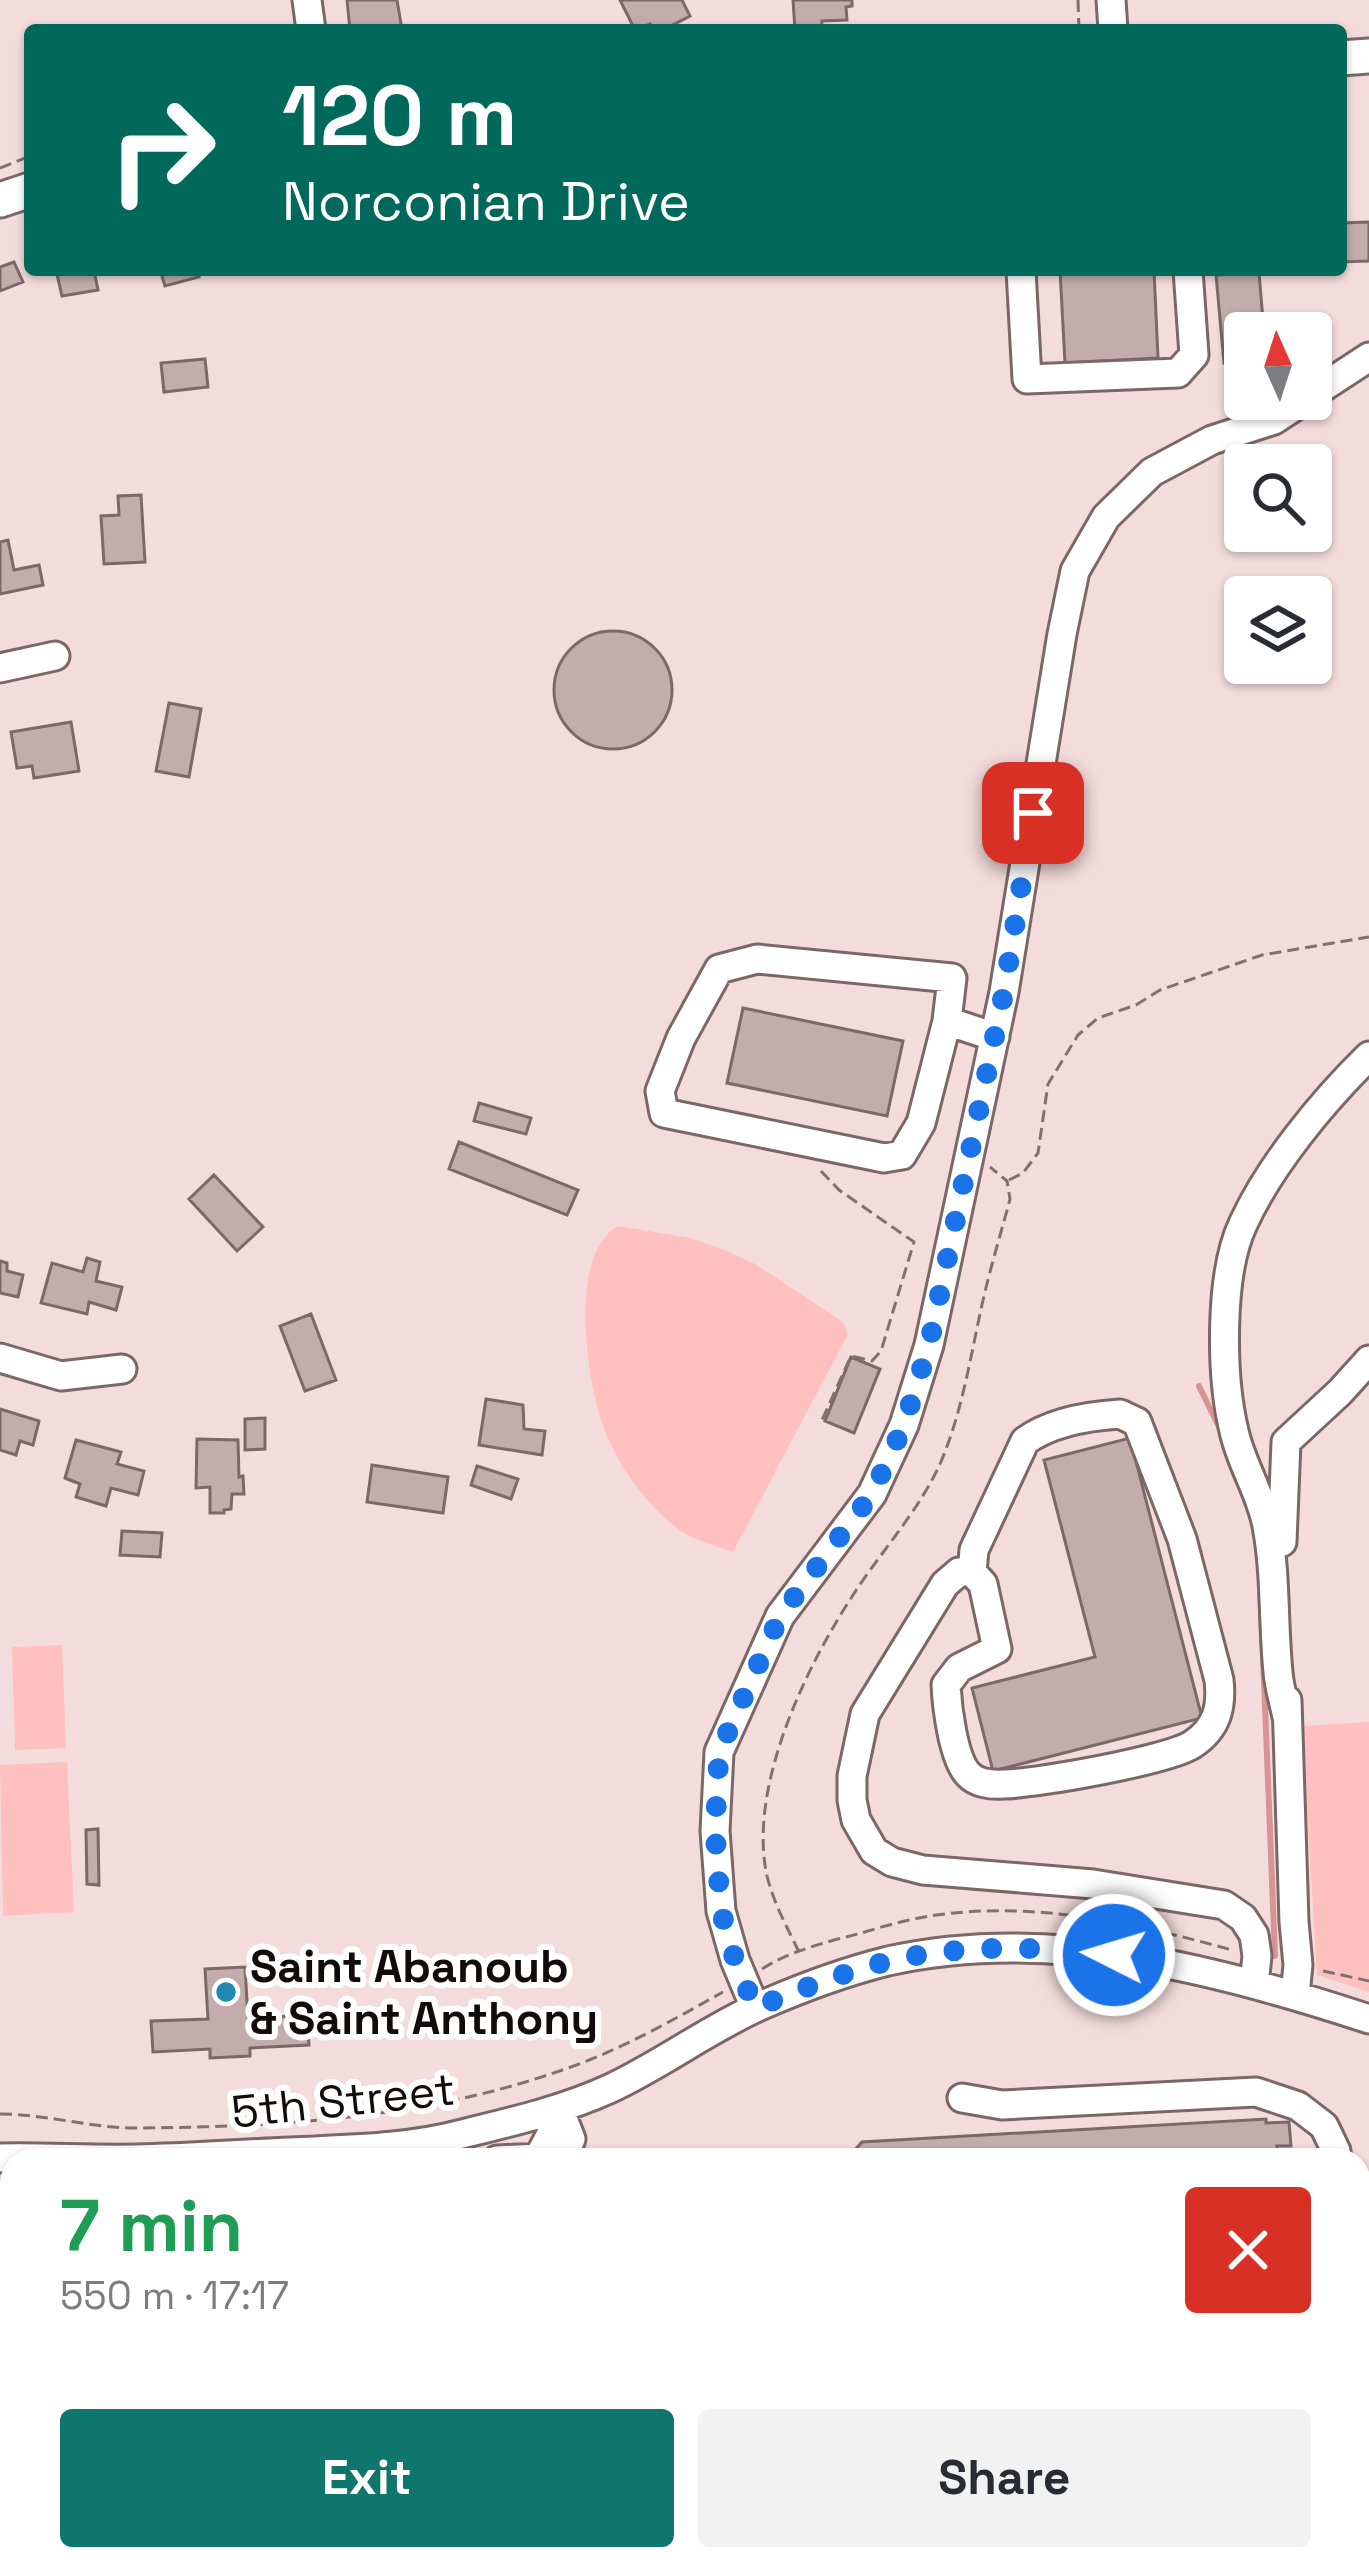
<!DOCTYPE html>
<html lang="en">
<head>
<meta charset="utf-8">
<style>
	:root { --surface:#fff; --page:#f2f2f3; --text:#2b2b33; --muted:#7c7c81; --accent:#0f766e }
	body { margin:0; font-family:"Space Grotesk",sans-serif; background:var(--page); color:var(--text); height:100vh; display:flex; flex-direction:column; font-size:45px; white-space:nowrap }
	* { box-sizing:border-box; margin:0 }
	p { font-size:39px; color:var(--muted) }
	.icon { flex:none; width:66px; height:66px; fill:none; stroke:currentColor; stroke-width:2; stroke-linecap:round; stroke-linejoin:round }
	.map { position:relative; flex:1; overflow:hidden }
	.sheet { position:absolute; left:0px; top:2148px; width:1371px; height:423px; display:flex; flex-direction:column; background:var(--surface); border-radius:36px 36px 0 0; box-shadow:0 3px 9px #0004 }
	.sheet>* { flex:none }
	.top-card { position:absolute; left:24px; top:24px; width:1323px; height:252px; border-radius:12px; box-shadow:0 3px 9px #0004; background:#00695c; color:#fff; overflow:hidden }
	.needle { width:78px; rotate:357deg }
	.buttons { position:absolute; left:1224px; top:312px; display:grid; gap:24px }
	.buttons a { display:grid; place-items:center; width:108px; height:108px; border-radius:12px; background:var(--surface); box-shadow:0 3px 9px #0004; font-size:60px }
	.pin { position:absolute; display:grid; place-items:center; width:102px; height:102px; color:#fff; margin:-51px; border-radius:24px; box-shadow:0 6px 18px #0006 }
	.me { position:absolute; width:132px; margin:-66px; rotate:275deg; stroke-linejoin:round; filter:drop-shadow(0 0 9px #0008) }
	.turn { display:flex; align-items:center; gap:42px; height:252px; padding:0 60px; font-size:54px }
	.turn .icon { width:156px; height:156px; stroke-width:2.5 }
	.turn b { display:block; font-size:84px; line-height:102px }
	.round { display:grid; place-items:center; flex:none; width:126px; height:126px; border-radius:12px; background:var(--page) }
	.headline { display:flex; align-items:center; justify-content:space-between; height:204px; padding:0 60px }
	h1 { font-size:72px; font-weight:800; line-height:90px; color:#1e9e55 }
	.button { display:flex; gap:24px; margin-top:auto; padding:24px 60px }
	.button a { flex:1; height:138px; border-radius:12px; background:var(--accent); color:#fff; font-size:48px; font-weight:800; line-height:138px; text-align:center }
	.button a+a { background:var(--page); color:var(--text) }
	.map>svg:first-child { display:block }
	.green { fill:#ffc0bf }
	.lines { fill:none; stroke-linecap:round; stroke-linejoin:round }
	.stream { stroke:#d99394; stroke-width:6 }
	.building { fill:#c3acac; stroke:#7c6868; stroke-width:3 }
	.minor-casing { stroke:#7b6766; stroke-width:33 }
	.major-casing { stroke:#7b6766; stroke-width:39 }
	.path { stroke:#807171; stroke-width:3; stroke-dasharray:12 6; stroke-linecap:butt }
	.minor { stroke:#fff; stroke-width:27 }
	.major { stroke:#fff; stroke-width:33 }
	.route { stroke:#1a73e8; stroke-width:21; stroke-dasharray:0 37.8 }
	.poi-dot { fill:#2089b1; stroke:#fff; stroke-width:4.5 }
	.labels { text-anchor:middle; stroke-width:12; stroke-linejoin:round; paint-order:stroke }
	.poi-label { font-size:45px; font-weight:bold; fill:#120b0b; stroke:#fff; text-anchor:start }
	.street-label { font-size:45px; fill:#120b0b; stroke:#fff }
</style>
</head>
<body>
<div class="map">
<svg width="1369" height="2570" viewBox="0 0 1369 2570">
	<rect width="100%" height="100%" fill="#f4dcdc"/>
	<!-- green -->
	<path class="green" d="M618 1226 690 1238 727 1251 755 1264 843 1322 848 1334 733 1552C709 1544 686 1538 667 1520 637 1493 608 1450 598 1410 586 1365 570 1253 618 1226Z
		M62 1645 66 1748 15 1750 12 1647Z
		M1369 1722V1992L1317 1975 1302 1726Z
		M67 1762 74 1912 3 1916 0 1765Z"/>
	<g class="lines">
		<!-- stream -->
		<path class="stream" d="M1199 1386 1221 1431
			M1260 1581 1275 1956"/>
	</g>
	<!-- building -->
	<path class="building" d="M347 0H397L402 30H350Z
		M620 0H682L690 16 663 30H652L650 24 635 30Z
		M793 0H852V6L846 7 847 20 822 21 821 30H795Z
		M1369 222V261L1341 262V223Z
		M14 262 23 282 0 291V267Z
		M56 270H99L94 271 98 290 62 296Z
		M160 270H198L199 277 165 286Z
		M1060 270H1154L1158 358 1065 363Z
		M1259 272 1264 333H1245V361L1224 363 1216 275Z
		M205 359 208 387 164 392 161 363Z
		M141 495 145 562 104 564 101 516 119 515 118 496Z
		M8 540 14 570 39 565 43 585 0 594V542Z
		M554 690a59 59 0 1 1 118 0a59 59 0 1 1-118 0Z
		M169 703 201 709 189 777 156 771Z
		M71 722 79 771 34 778 32 766 17 768 11 732Z
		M743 1008 903 1041 887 1116 727 1083Z
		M479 1103 531 1118 526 1134 474 1121Z
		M459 1142 578 1190 567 1215 449 1169Z
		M214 1175 263 1227 237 1251 189 1199Z
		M87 1258 100 1262 96 1281 122 1287 116 1310 89 1302 87 1314 41 1303 52 1263 83 1272Z
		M0 1261 7 1263V1271L23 1275 18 1297 0 1293Z
		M311 1314 336 1380 305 1391 280 1326Z
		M851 1357 880 1369 854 1433 825 1421Z
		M486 1399 523 1405 524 1429 545 1431 542 1455 479 1445Z
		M0 1409 39 1421 33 1445 20 1441 16 1455 0 1450Z
		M265 1418V1449L245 1450V1419Z
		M1130 1438 1202 1718 993 1771 972 1688 1095 1657 1044 1460Z
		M197 1439 238 1440 239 1477 243 1476 244 1494H232L231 1509 224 1510V1513H210V1487L196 1488Z
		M76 1440 121 1452 117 1464 144 1471 138 1495 111 1488 106 1506 76 1497 80 1484 65 1478Z
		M372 1465 448 1477 443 1513 367 1502Z
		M477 1466 518 1479 511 1499 471 1485Z
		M122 1531 162 1533 160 1557 120 1555Z
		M98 1829 99 1885 87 1884 86 1830Z
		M245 1967 248 2018 307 2015 309 2045 250 2048V2056L210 2058V2049L153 2052 151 2021 208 2019 205 1969Z
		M1266 2119V2123L1289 2122 1291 2146H1277L1279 2160H846L862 2142Z
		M12 2453V2503L0 2495V2472Z
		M271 2559H298L309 2570H268L266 2564Z
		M832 2559H1042L1043 2570H833Z
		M1122 2559H1350L1351 2570H1123Z
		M756 2560V2570H632Z"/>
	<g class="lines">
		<defs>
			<path id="minor" d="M307 0 311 30
				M1111 0 1113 30
				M1021 270 1027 379 1178 373 1194 355 1188 270
				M1311 395 1369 357
				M0 668 55 656
				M947 1021 921 1123 902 1155 884 1158 664 1113 660 1091 681 1038 719 969 757 959 952 978 947 1021 995 1037
				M0 1358 61 1376 122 1369
				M1120 1414 1137 1422 1182 1539 1219 1680C1222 1707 1217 1728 1193 1744 1170 1760 1034 1784 1003 1784 991 1785 976 1783 968 1774 953 1758 947 1706 946 1685L959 1668 997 1649 983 1584 972 1572 974 1550 1025 1441C1051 1422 1088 1416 1120 1414Z
				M1282 1542 1286 1442 1340 1392 1369 1360
				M972 1572H959L945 1584 865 1714 852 1776V1800L856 1820 874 1851 892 1862 923 1870 1093 1884 1224 1905 1243 1918 1254 1935 1257 1956 1254 1984
				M1287 1700 1294 1922 1298 1965 1295 1995
				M1287 1717C1284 1702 1279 1687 1278 1672 1273 1623 1276 1574 1267 1526 1261 1493 1241 1464 1234 1431 1221 1377 1219 1275 1243 1224 1270 1165 1323 1101 1369 1056
				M755 2008 735 1960 721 1911 715 1831 719 1752 780 1616 872 1494 904 1425 929 1345 1004 992 1062 634 1075 571 1106 517 1152 472 1212 440 1274 420 1306 399
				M962 2098 1002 2105 1256 2092 1298 2106 1324 2126 1336 2151 1337 2160
				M559 2108 571 2139 562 2160
				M0 2158C45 2157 91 2160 136 2159 187 2158 239 2154 290 2152 347 2149 406 2149 462 2134 511 2122 563 2110 609 2089 661 2065 708 2029 760 2006 801 1988 844 1972 888 1961 1049 1925 1217 1969 1369 2019
				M497 2160 539 2158
				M537 2160 550 2136 559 2108
				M1359 2505 1369 2506
				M181 2570 191 2559
				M496 2570 508 2559
				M1112 2570 1113 2559"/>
			<path id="major" d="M1341 58 1369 56
				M0 200 30 190"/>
		</defs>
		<!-- minor casing -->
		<use href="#minor" class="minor-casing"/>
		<!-- major casing -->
		<use href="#major" class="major-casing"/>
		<!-- path -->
		<path class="path" d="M1078 0 1079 30
			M0 168 30 156
			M821 1171 839 1190 914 1242 881 1351 872 1361 851 1356 822 1420
			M1009 1180 1023 1173 1038 1153 1048 1084 1078 1035 1098 1018 1136 1005 1160 990 1262 955 1369 937
			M799 1952C787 1927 774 1904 767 1876 747 1785 809 1660 859 1586 886 1546 920 1508 940 1464 961 1415 969 1365 980 1314 988 1275 1000 1237 1010 1199L1007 1181 990 1167
			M762 1969C790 1951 826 1942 858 1934 881 1927 905 1920 930 1916 1031 1900 1135 1923 1232 1950
			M1323 1971 1369 1981
			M0 2114C46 2114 90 2128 136 2128 282 2127 429 2118 568 2068 622 2049 673 2020 723 1992"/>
		<!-- minor -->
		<use href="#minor" class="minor"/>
		<!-- major -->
		<use href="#major" class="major"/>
	</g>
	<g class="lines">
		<!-- route -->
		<path class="route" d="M1033 813 1004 992 929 1345 904 1425 872 1494 780 1616 719 1752 715 1831 721 1911 735 1960 755 2008C798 1990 840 1974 885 1962 958 1944 1041 1946 1114 1955"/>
	</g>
	<!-- markers -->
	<circle class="poi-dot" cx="226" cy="1992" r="12"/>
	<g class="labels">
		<!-- poi labels -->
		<g class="poi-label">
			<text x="250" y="1982">Saint Abanoub<tspan x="250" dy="52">&amp; Saint Anthony</tspan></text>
		</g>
		<!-- street labels -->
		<g class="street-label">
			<text transform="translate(343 2100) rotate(-6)" y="16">5th Street</text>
		</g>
	</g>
</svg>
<div class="buttons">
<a><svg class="needle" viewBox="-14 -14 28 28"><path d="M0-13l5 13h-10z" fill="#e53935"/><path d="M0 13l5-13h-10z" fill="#7c7c81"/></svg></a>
<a><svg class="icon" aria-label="search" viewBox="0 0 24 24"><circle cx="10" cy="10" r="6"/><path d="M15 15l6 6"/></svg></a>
<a><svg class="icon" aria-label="layers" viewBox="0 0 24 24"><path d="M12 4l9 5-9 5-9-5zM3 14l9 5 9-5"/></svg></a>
</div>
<div class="pin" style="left:1033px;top:813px;background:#d93025"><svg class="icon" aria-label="arrive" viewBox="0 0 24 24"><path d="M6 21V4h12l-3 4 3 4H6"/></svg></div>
<svg class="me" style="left:1114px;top:1955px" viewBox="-20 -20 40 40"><circle r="17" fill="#1a73e8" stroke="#fff" stroke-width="3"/><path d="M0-11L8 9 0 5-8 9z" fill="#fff"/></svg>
<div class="top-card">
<div class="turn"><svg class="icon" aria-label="right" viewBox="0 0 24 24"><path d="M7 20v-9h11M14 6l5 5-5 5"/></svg><div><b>120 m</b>Norconian Drive</div></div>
</div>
<section class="sheet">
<div class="headline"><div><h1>7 min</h1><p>550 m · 17:17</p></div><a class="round" style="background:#d93025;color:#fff"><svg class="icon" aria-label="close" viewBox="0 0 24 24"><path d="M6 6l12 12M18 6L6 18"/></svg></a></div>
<div class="button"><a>Exit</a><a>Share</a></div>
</section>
</div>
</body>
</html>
